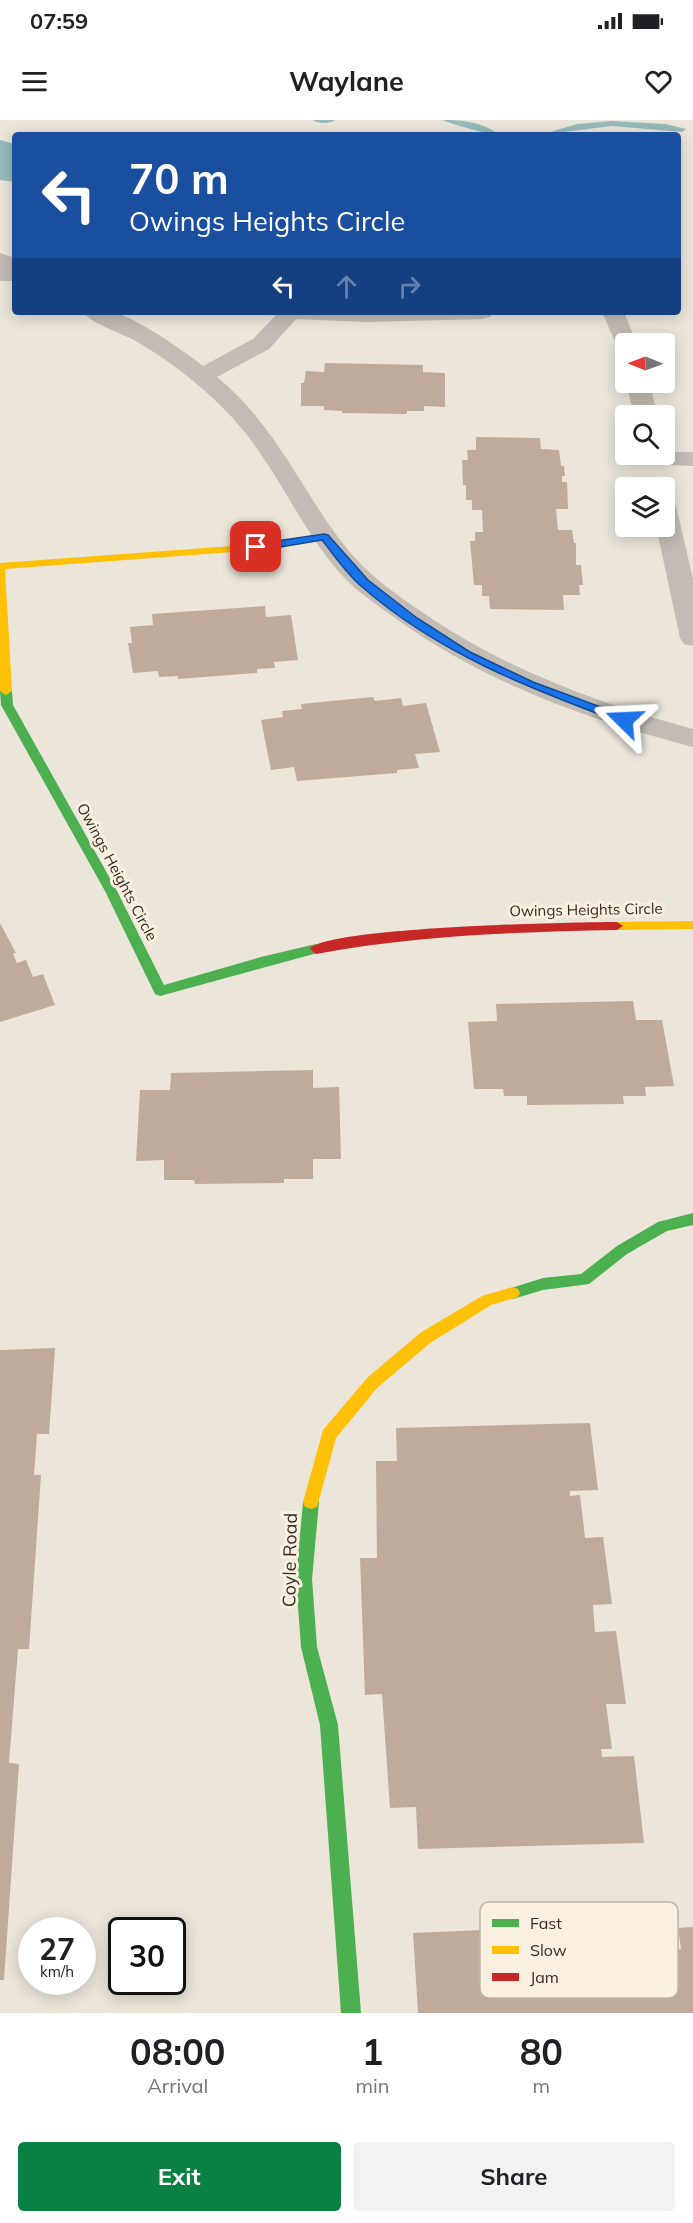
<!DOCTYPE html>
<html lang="en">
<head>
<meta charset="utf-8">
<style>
	:root { --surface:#fff; --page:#f2f2f2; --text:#202124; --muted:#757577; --accent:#0b8043 }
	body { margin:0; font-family:Mulish,sans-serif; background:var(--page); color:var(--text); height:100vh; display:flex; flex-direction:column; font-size:22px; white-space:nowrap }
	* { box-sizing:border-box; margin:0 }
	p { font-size:20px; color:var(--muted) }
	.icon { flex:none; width:33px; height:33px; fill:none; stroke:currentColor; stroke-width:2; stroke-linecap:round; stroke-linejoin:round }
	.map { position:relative; height:1893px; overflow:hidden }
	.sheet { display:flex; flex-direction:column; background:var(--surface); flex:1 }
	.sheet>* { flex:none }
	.hud { position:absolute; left:12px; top:12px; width:669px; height:183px; border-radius:6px; box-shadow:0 3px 15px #0003; background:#1a4fa0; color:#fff; overflow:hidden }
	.needle { width:39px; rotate:271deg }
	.controls { position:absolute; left:615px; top:213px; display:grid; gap:12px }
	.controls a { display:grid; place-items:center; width:60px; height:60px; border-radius:6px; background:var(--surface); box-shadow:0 3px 15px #0003; font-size:30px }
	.speed { position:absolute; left:18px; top:1797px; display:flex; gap:12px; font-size:30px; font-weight:700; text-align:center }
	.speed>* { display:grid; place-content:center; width:78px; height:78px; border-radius:50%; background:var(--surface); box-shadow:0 3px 15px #0003; line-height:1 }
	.speed small { font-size:15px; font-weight:400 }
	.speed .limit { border:3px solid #111; border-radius:9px; background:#fff; color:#111 }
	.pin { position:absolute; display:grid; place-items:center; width:51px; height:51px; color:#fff; margin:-26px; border-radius:12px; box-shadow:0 3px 9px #0006 }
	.me { position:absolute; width:66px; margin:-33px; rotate:291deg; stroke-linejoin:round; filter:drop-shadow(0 0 4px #0008) }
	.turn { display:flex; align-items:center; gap:21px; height:126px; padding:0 18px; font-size:27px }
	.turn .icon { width:78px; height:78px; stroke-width:2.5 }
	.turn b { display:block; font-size:42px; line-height:51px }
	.lanes { display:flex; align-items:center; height:57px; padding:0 18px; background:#0003; justify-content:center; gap:30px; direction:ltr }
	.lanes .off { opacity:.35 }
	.eta { display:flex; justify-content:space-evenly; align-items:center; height:102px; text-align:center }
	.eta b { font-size:36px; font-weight:700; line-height:42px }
	.cta { display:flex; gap:12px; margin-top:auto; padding:12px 18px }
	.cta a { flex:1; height:69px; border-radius:6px; background:var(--accent); color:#fff; font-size:24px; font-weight:700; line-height:69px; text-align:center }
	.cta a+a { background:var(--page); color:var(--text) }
	.status { display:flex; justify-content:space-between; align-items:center; height:42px; padding:0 30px; background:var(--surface); direction:ltr }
	.status svg { height:16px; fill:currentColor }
	header { display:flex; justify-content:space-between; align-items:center; height:78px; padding:0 18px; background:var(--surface); font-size:27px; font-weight:700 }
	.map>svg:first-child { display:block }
	.water { fill:#96babd }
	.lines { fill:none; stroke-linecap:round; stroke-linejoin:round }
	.stream { fill:#96babd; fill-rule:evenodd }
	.building { fill:#c0aa9b }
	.street { fill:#c3bcb4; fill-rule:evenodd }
	.fast { fill:#4caf50; fill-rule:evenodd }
	.slow { fill:#ffc107; fill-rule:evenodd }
	.jam { fill:#c62828; fill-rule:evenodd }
	.route { fill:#1a73e8; stroke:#114b97; stroke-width:1.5 }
	.labels { text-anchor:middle; stroke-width:6; stroke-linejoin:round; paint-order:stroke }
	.street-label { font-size:15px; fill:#332a24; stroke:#f9f0e1 }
	.near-street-label { font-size:18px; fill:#332a24; stroke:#f9f0e1 }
	.key { fill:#f9f0e1; stroke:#beb5a8; stroke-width:1.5 }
	.key-label { font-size:16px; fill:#332a24 }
</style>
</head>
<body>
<div class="status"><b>07:59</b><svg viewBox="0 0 49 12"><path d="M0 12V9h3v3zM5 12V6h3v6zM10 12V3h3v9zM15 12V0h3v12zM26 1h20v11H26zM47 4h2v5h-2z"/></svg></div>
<header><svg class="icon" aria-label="menu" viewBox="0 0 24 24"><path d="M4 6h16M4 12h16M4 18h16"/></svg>Waylane<svg class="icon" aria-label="heart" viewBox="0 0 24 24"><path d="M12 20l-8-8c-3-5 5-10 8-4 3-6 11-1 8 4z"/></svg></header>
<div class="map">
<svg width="693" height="1893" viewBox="0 0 693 1893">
	<rect width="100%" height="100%" fill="#ebe5da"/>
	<!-- water -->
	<path class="water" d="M0 20 15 24V62L0 60Z"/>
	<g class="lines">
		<!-- stream -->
		<path class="stream" d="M313 0H335C330 4 318 4 313 0Z
			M443 0C462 0 484 2 499 15 491 15 450 4 443 0Z
			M612 1 665 4 686 9 682 12 612 6 540 15 577 4Z"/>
	</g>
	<!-- building -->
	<path class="building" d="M325 243 423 245V252L445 253V287L424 286V291H407V294L342 293V291L324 290V286H301V263H304L306 251 324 252Z
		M476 317 540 318 541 329 559 330 561 346H564L565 356H562V362H567L568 389H556L558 410H572L574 423H576V445H581L583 465H579L580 475H563L564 490 490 489 489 476H482V465H474L470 421H475V412H483L482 390H472V380H466V365H463L462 340H468L467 330H476Z
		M265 486 266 497 291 495 298 540 274 542 275 548 257 549V553L178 559V556L159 557 158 551 133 553 128 523H132L130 507 153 505 152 494Z
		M373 577 375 581 401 578 403 586 426 583 440 632 415 634 419 648 397 650V653L297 661 294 647 271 650 261 600 283 597 282 591 302 589 301 584Z
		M0 803 16 833 13 834 17 843 26 840 33 857 43 854 55 885 0 902Z
		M633 881 636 900H662L674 966 645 967 646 976H623L624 984 527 985V976H504L503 969H474L468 902 497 901 496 884Z
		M313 950V968L339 967 341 1039H313V1059H284V1063L195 1064 194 1060H164V1040L136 1041 140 970H170L171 953Z
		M55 1228 49 1314H37L34 1355H41L29 1529H18L9 1643 19 1644 4 1860H0V1230Z
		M590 1303 598 1370 570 1371V1376L580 1375 585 1418 603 1417 612 1484 593 1485 595 1512 616 1511 626 1584H606L612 1629H601L602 1637 634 1636 644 1723 418 1729 416 1687 390 1688 382 1574 365 1575 360 1438H377L376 1341H397L396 1308Z
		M648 1805 652 1831 681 1829 678 1808 693 1807V1893H418L413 1813 506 1809 509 1846H515L513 1834 565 1832 561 1808Z"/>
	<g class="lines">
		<!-- street -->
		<path class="street" d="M0 133 15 138V157L13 161H0Z
			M83 192C92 192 102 191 111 192 133 195 184 231 203 246L253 219 279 192H493L490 197 482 199 367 202 296 199 269 229 217 257C275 304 300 369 345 426 365 452 389 469 416 488 500 547 594 582 693 609V627C586 599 485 563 395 498 375 483 355 471 339 452 295 401 272 336 224 289 197 262 167 239 134 220 121 213 90 203 83 192Z
			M602 192H624L637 224H626V231L618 229Z
			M627 262H650L657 296H633Z
			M664 332H693V346L645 344 642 339 645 334H664Z
			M664 379 673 381 676 386 693 459V526L684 524 680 518 656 406H664Z"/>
		<!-- fast -->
		<path class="fast" d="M6 567 12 571 13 585 117 771 164 865 261 837 316 824 321 826 322 829 321 832 160 876 155 874 105 771 1 585 0 571Z
			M693 1093V1105L667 1111 627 1134 589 1164 543 1170 513 1179 508 1177 506 1173 508 1169 543 1158 581 1154 617 1126 658 1102Z
			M311 1375 317 1377 319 1382 312 1459 317 1527 338 1605 361 1893H341L320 1605 301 1527 296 1459 303 1382 305 1377Z"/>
		<!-- slow -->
		<path class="slow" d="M324 414 328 415V419L274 429 5 449 12 571 6 575 0 571V443L274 423Z
			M693 801V809L617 810 611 806 617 802Z
			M513 1167 518 1169 520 1173 518 1177 491 1185 430 1223 377 1268 336 1318 317 1387 311 1389 305 1387 303 1382 323 1310 367 1258 420 1213 482 1176Z"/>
		<!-- jam -->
		<path class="jam" d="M617 802 623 806 617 810C516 812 416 815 316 834L310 829C326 807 576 802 617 802Z"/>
	</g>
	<!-- route -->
	<path class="route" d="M324 414 328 415 368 460 417 498 470 532 533 562 628 597 630 600 628 602H620C528 568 436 532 361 466 346 453 334 435 322 420L256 431 251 427 256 424Z"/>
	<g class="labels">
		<!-- street labels -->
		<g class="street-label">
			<text transform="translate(117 752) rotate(62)" y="5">Owings Heights Circle</text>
			<text transform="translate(586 790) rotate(-1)" y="5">Owings Heights Circle</text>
		</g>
		<!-- near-street labels -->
		<g class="near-street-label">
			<text transform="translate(290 1440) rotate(-89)" y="6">Coyle Road</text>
		</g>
	</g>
	<!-- legend -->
	<rect x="480" y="1782" width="198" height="96" rx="9" class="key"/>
	<rect x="492" y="1799" width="27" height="8" fill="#4caf50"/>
	<rect x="492" y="1826" width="27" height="8" fill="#ffc107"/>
	<rect x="492" y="1853" width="27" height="8" fill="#c62828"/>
	<g class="key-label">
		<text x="530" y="1809">Fast</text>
		<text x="530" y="1836">Slow</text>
		<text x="530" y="1863">Jam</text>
	</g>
</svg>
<div class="controls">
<a><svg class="needle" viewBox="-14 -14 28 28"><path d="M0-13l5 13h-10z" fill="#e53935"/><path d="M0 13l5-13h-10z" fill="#757577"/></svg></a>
<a><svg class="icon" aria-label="search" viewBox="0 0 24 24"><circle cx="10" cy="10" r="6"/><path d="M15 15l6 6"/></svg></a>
<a><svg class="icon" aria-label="layers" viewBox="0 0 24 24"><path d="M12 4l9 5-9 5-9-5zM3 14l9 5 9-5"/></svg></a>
</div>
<div class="speed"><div>27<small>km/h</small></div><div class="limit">30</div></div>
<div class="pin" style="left:256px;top:427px;background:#d93025"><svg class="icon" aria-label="arrive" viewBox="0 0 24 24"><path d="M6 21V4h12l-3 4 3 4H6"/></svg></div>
<svg class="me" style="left:624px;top:600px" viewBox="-20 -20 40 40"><path d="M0-17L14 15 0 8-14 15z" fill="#1a73e8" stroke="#fff" stroke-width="4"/></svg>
<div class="hud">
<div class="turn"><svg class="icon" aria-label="left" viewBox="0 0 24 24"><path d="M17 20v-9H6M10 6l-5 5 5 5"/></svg><div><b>70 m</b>Owings Heights Circle</div></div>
<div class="lanes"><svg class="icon" aria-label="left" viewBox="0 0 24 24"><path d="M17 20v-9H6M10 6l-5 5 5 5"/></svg><svg class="icon off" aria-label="ahead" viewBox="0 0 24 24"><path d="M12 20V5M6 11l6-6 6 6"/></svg><svg class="icon off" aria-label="right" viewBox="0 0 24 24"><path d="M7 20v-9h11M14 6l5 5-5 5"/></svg></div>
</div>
</div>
<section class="sheet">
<div class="eta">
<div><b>08:00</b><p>Arrival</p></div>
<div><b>1</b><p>min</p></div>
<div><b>80</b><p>m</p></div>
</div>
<div class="cta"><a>Exit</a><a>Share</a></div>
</section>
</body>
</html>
